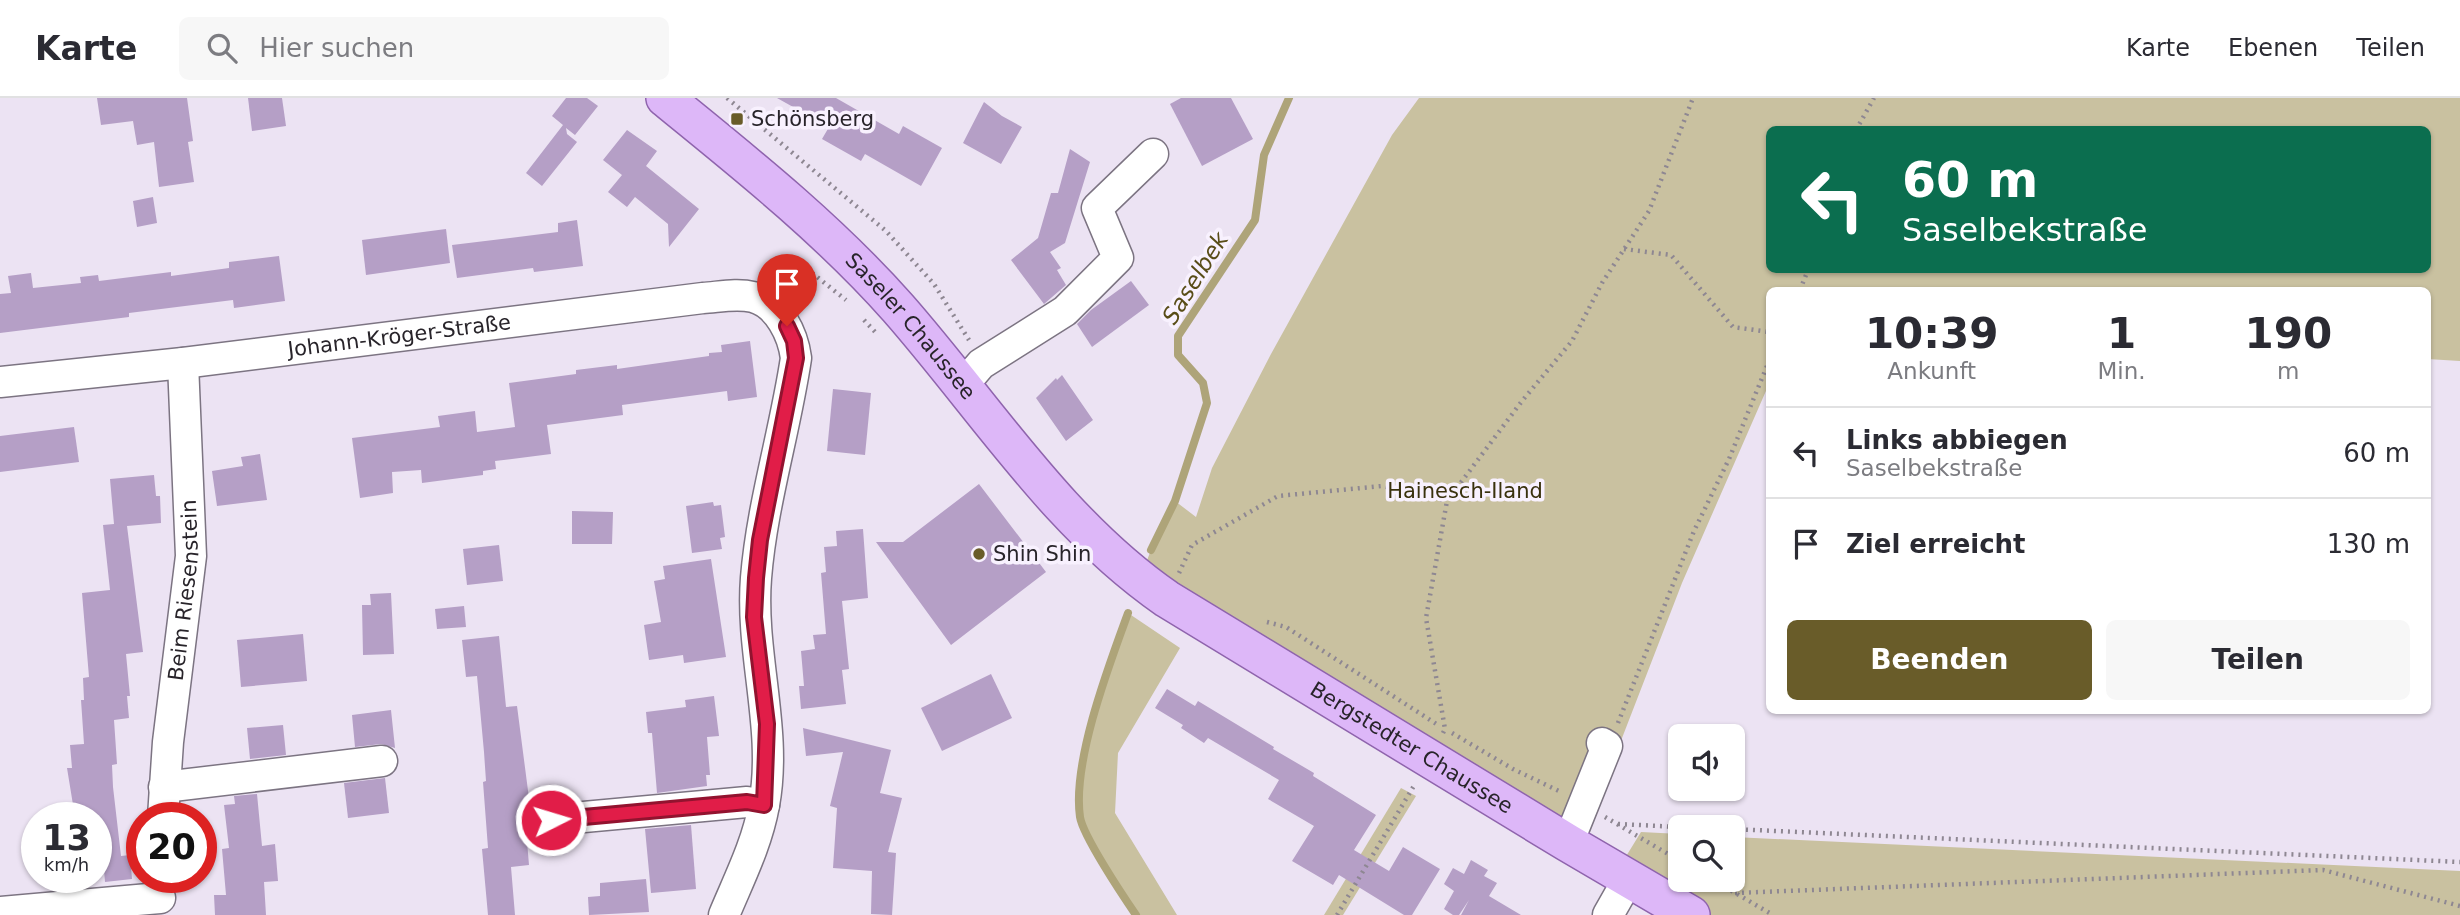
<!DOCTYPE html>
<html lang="de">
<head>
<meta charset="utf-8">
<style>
	body { margin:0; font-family:"DejaVu Sans",sans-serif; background:#f7f7f7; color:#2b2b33; height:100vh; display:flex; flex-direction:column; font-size:26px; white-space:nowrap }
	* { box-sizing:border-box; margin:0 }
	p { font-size:23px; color:#7c7c81 }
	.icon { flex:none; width:38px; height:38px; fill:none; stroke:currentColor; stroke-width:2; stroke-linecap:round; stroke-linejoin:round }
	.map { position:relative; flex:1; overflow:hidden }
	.details { position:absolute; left:1766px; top:189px; width:665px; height:427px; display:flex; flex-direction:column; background:#fff; border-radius:10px; box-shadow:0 2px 5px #0004 }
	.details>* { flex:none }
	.hud { position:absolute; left:1766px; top:28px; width:665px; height:147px; border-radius:10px; box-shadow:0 2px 5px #0004; background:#0b6e4f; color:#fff; overflow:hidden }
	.fabs { position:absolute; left:1668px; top:626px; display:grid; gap:14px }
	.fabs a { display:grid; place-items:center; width:77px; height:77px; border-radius:10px; background:#fff; box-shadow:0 2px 5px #0004; font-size:35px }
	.speed { position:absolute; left:21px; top:704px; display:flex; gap:14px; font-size:35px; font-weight:700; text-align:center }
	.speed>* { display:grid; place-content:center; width:91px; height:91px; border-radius:50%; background:#fff; box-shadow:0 2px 5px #0004; line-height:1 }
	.speed small { font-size:18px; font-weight:400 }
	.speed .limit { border:10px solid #d22; background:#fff; color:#111 }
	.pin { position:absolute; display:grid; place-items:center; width:60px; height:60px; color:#fff; margin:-72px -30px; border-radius:50% 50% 50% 0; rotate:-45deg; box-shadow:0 0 7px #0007 }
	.pin .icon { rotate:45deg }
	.me { position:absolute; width:77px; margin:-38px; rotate:85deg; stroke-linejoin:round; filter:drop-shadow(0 0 5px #0008) }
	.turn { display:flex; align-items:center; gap:24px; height:147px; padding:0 21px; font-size:32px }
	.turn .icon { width:91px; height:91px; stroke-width:2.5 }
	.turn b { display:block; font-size:49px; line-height:60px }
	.eta { display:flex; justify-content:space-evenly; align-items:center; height:119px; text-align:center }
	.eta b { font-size:42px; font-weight:700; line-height:49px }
	.action { display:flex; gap:14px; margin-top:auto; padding:14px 21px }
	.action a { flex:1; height:80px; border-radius:10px; background:#695c29; color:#fff; font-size:28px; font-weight:700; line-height:80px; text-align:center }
	.action a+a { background:#f7f7f7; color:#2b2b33 }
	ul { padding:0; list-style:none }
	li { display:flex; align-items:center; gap:21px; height:91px; padding:0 21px; border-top:2px solid #e1e1e2 }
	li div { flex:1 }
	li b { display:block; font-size:26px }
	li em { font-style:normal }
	header { display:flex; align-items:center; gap:42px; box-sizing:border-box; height:98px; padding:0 35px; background:#fff; border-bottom:2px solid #e1e1e2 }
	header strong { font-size:33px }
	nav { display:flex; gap:38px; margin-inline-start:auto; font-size:24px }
	.search { width:490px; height:63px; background:#f7f7f7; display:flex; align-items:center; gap:18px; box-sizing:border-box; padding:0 24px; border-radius:10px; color:#7c7c81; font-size:26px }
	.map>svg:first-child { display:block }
	.green { fill:#c9c1a0; fill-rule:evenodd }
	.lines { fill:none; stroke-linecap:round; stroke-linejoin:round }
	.stream { stroke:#aea479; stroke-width:8 }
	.building { fill:#b59fc6 }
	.minor-casing { stroke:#7c7482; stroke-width:33 }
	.major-casing { stroke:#8f64ad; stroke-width:40 }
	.path { stroke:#8e8792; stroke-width:4.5; stroke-dasharray:2 5; stroke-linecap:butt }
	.minor { stroke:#fff; stroke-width:30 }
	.major { stroke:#ddb7f8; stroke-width:37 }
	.route-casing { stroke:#92132f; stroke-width:18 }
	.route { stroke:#e11d48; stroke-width:12 }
	.poi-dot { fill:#695c29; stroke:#f8f1fe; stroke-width:2.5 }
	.labels { text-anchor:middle; stroke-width:7; stroke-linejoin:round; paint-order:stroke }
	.poi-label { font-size:21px; fill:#28242a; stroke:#f8f1fe; text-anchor:start }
	.street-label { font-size:21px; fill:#28242a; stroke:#f8f1fe }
	.park-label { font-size:21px; fill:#39310d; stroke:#f8f1fe }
	.water-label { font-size:23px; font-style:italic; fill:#594d18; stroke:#f8f1fe }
</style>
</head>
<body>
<header>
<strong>Karte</strong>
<div class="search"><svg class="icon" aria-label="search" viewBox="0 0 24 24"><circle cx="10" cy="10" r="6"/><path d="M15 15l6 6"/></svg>Hier suchen</div>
<nav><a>Karte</a><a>Ebenen</a><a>Teilen</a></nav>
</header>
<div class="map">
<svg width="2460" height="817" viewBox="0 0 2460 817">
	<rect width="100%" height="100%" fill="#ece3f3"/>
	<g class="green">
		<path d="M 1419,0 L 2460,0 L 2460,263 L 2427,261 L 2427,192 L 1769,192 L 1769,286 L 1682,485 L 1617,653 L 1577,750 L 1145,468 L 1156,438 L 1175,403 L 1196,419 L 1212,370 L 1271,256 L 1392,37 ZM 1769,32 L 2427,32 L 2427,172 L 1769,172 Z"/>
		<path d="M 1128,515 L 1180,550 L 1118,655 L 1115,715 L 1177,817 L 1136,817 C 1123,798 1083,738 1080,719 C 1072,664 1109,567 1128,515 Z"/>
		<path d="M 1401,690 L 1416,698 L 1343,817 L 1324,817 Z"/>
		<path d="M 1641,734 L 1680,736 L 1680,782 L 1732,782 L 1733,739 L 2460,773 L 2460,817 L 1691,817 L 1617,773 Z"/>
	</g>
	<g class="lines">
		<g class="stream">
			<path d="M 1151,452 L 1175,403 L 1207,305 L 1203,285 L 1178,257 L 1178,238 L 1255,122 L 1264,57 L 1289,0"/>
			<path d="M 1128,515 C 1109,567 1072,664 1080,719 C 1083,738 1123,798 1136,817"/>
		</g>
	</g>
	<g class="building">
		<path d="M 97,0 L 187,0 L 193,43 L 188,44 L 194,84 L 159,89 L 154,44 L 137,47 L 133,23 L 101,27 Z"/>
		<path d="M 248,0 L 282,0 L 286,28 L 252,33 Z"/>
		<path d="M 566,0 L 587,0 L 598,8 L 575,37 L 566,30 L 567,36 L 577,44 L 542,88 L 526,75 L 563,27 L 552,18 Z"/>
		<path d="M 777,0 L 836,0 L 899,36 L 903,28 L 942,50 L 921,88 L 865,56 L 861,63 L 822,41 L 829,29 Z"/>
		<path d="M 1181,0 L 1231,0 L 1253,41 L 1202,68 L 1170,6 Z"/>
		<path d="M 984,4 L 1002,18 L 1022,29 L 1001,66 L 963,45 Z"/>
		<path d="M 627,32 L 657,53 L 646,68 L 699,111 L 669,149 L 668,126 L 635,99 L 627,109 L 608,94 L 622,77 L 603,62 Z"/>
		<path d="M 1070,51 L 1090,64 L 1065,145 L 1050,154 L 1061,170 L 1057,172 L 1066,187 L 1044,206 L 1011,162 L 1038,140 L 1051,95 L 1058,95 Z"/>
		<path d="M 153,99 L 157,125 L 137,129 L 133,103 Z"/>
		<path d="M 577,122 L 583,168 L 534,174 L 533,170 L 457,180 L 452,147 L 558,134 L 558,125 Z"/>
		<path d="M 446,131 L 450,165 L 366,177 L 362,142 Z"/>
		<path d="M 279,158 L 285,203 L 234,210 L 233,202 L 129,215 L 129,219 L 0,235 L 0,196 L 11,195 L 8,178 L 31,175 L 33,190 L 81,185 L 80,179 L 98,177 L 99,183 L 171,174 L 171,178 L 229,170 L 229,164 Z"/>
		<path d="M 1131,183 L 1149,207 L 1092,249 L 1077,226 L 1091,212 Z"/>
		<path d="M 750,243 L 757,299 L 728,303 L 727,293 L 622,307 L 623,317 L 547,327 L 551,356 L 495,363 L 496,371 L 483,373 L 483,377 L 422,385 L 421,372 L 392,374 L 393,395 L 360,400 L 352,340 L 440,329 L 438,318 L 475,313 L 477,334 L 515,329 L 509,285 L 576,276 L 576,272 L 617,267 L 617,271 L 709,258 L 709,255 L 722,254 L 721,247 Z"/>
		<path d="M 1062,277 L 1093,322 L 1066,343 L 1036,300 L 1056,280 L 1057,282 Z"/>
		<path d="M 833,291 L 871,295 L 865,357 L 827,353 Z"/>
		<path d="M 74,329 L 79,364 L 0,374 L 0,338 Z"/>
		<path d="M 260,356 L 267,402 L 217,408 L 212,373 L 243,368 L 241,359 Z"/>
		<path d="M 154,377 L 156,398 L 160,398 L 161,425 L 127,428 L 143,554 L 126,556 L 130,598 L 127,598 L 129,620 L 114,622 L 117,666 L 112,667 L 113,689 L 121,758 L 130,757 L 132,781 L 105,784 L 103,760 L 96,760 L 96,719 L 75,719 L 67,670 L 72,670 L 70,647 L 84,646 L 81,602 L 84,602 L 83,580 L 89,579 L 82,495 L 110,492 L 103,427 L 114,426 L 110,381 Z"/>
		<path d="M 979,386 L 1046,474 L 951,547 L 876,444 L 903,444 Z"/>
		<path d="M 713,404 L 714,408 L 721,407 L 725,439 L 720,440 L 722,451 L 692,455 L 686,408 Z"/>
		<path d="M 572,413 L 613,414 L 612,446 L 572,446 Z"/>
		<path d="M 863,431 L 868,500 L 842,503 L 849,571 L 842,572 L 846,606 L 801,611 L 799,588 L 804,588 L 801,553 L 815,551 L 813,537 L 826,536 L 821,475 L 826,474 L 824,449 L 837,448 L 836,433 Z"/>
		<path d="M 499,447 L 503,483 L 467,487 L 463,451 Z"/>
		<path d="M 711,461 L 726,559 L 684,565 L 683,557 L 649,562 L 644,527 L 661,524 L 654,483 L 665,481 L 663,468 Z"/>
		<path d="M 391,495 L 394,556 L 363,557 L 362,507 L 371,507 L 370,496 Z"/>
		<path d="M 464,508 L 466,529 L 437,531 L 435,511 Z"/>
		<path d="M 303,536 L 307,583 L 241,589 L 237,542 Z"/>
		<path d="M 499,538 L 506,609 L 517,608 L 530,708 L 524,708 L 529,767 L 511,769 L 515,817 L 488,817 L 482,751 L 488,750 L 483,684 L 486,683 L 484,654 L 477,578 L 466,579 L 462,542 Z"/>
		<path d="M 991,576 L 1012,620 L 942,653 L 921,610 Z"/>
		<path d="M 1167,591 L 1195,608 L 1198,603 L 1274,649 L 1273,651 L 1314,675 L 1313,678 L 1376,717 L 1354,752 L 1389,773 L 1403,749 L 1440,771 L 1412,817 L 1404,817 L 1339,777 L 1333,787 L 1292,763 L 1314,728 L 1268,701 L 1279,682 L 1208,640 L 1204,645 L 1181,630 L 1183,627 L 1155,610 Z"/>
		<path d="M 714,598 L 719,638 L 707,639 L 710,677 L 706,677 L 707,688 L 657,695 L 652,635 L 648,635 L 646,614 L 686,609 L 685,602 Z"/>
		<path d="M 391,612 L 395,650 L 381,646 L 355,649 L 352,617 Z"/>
		<path d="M 283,627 L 286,657 L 250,661 L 247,630 Z"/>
		<path d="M 803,630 L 891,652 L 880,695 L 902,700 L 888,754 L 896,755 L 892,817 L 871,816 L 872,773 L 833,770 L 837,710 L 830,708 L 843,654 L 806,658 Z"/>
		<path d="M 385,680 L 389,715 L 348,720 L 344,685 Z"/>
		<path d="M 257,696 L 262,748 L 275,746 L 278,783 L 264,784 L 266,817 L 215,817 L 214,797 L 226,797 L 222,751 L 229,750 L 224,707 L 235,706 L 234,698 Z"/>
		<path d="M 691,727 L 696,791 L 651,795 L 645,731 Z"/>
		<path d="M 1471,762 L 1488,772 L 1484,778 L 1497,785 L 1489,798 L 1521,817 L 1461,817 L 1469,802 L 1459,817 L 1453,817 L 1444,811 L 1454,793 L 1444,786 L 1453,770 L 1464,776 Z"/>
		<path d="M 646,781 L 649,814 L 589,817 L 588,799 L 600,798 L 600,785 Z"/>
	</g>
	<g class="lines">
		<g class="minor-casing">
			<g id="minor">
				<path id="s1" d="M 0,284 L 183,265 L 703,200 C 719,199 737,195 753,199 C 779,206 793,237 796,260 C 785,334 762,406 756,480 C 750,556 778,632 764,707 C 757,746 739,781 724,817"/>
				<path d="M 963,287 L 981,266 L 1065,213 L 1118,160 L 1097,110 L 1153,56"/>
				<path d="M 164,689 L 382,663"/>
				<path id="s2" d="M 163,719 L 168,644 L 191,458 L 183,265"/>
				<path d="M 551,722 L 747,704 L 764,707"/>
				<path d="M 1568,745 L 1607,648 L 1602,645"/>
				<path d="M 0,814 L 160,800"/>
				<path d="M 1608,817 L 1629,780"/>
			</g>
		</g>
		<g class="major-casing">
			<g id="major">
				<path id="s3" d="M 665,0 C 745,65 829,132 898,210 C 985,309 1057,425 1167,501 L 1568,745 L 1691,817"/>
			</g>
		</g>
		<g class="path">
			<path d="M 727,0 L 886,133 L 934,186 L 969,242"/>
			<path d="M 1856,32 L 1874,0"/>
			<path d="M 1624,151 L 1671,157 L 1733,229 L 1769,234"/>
			<path d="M 777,182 L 802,167 L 846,202"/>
			<path d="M 1800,192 L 1808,172"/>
			<path d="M 864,222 L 877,236"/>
			<path d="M 1179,475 L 1192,447 L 1278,398 L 1382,388 L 1447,403"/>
			<path d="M 1267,524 L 1286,529 L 1438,627"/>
			<path d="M 1618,625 L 1694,433 L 1729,361 L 1769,263"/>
			<path d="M 1443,635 L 1445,631 L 1426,520 L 1447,403 L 1522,303 L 1572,243 L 1602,185 L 1649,113 L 1693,0"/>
			<path d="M 1452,635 L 1513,671 L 1561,694"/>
			<path d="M 1605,719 L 1680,763"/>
			<path d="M 1618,726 L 1700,730"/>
			<path d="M 1732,731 L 2460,764"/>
			<path d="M 1713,782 L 1773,817"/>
			<path d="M 1735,795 L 2323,772 L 2460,808"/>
			<path d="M 1337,817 L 1415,686"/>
		</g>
		<use href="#minor" class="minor"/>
		<use href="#major" class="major"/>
	</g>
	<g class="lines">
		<g class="route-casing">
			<path id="route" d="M 551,722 L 747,704 L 764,707 L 767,626 L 754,519 L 756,480 L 760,442 L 796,260 L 794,243 L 787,228"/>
		</g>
		<use href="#route" class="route"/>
	</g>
	<g class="poi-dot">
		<rect x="730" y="14" width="14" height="14" rx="3.5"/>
		<circle cx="979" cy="456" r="7"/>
	</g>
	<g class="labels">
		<g class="poi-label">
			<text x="751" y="28">Schönsberg</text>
			<text x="993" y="463">Shin Shin</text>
		</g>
		<g class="street-label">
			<text dy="7" stroke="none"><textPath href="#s3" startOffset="336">Saseler Chaussee</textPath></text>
			<text dy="7" stroke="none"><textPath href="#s1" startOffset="402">Johann-Kröger-Straße</textPath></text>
			<text dy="7" stroke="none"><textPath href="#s2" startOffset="228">Beim Riesenstein</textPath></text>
			<text dy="7" stroke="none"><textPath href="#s3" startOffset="998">Bergstedter Chaussee</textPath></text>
		</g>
		<g class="park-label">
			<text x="1465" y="400">Hainesch-Iland</text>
		</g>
		<g class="water-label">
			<text transform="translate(1195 180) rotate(-58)" y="8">Saselbek</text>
		</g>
	</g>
</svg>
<div class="fabs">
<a><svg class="icon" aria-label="sound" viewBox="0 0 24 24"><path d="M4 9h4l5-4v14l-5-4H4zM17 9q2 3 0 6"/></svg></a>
<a><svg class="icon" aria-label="search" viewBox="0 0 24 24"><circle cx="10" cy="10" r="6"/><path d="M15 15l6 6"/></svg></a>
</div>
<div class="speed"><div>13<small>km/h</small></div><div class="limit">20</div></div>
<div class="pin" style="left:787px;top:228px;background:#d93025"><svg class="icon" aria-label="arrive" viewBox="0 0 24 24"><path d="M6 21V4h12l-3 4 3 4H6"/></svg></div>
<svg class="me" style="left:551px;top:722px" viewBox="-20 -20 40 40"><circle r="17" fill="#e11d48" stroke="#fff" stroke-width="3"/><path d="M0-11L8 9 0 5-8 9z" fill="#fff"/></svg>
<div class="hud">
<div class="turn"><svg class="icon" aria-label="left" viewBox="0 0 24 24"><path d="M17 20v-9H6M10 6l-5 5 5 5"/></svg><div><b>60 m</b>Saselbekstraße</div></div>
</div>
<section class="details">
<div class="eta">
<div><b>10:39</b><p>Ankunft</p></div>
<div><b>1</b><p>Min.</p></div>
<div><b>190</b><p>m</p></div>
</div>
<ul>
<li><svg class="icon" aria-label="left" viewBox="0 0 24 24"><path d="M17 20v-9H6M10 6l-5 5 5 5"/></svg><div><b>Links abbiegen</b><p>Saselbekstraße</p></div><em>60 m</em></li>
<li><svg class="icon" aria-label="arrive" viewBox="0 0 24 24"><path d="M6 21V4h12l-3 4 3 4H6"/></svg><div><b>Ziel erreicht</b></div><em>130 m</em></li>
</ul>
<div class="action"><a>Beenden</a><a>Teilen</a></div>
</section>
</div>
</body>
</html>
